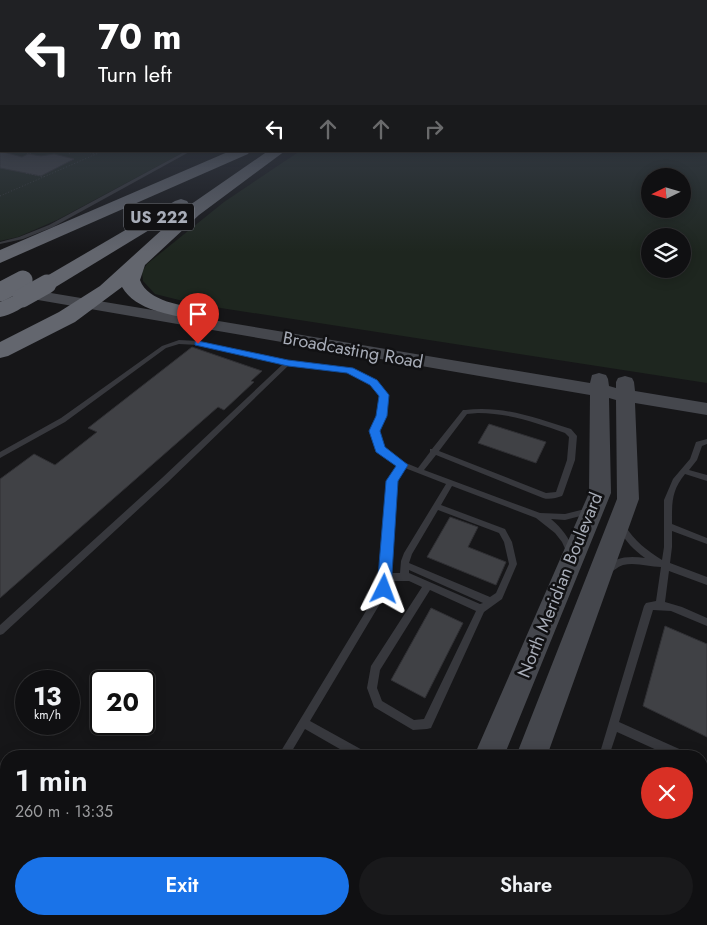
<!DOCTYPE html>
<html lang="en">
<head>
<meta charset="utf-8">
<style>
	body { margin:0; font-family:Jost,sans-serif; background:#19191b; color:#f1f3f6; height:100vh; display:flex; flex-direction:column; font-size:19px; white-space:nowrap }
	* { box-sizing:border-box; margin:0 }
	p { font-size:16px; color:#9c9d9f }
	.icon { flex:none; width:28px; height:28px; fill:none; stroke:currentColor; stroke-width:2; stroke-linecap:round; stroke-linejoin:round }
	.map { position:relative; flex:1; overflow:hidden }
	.side { position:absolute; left:0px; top:750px; width:708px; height:175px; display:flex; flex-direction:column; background:#101012; border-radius:20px 20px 0 0; box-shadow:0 2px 12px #0003,0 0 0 1px #303032 }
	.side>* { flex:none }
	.banner { position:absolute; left:0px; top:0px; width:708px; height:152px; box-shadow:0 2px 12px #0003,0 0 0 1px #303032; background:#202124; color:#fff; overflow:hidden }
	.needle { width:32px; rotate:265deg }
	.controls { position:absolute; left:641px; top:168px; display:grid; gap:10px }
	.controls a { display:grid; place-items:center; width:50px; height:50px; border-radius:50%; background:#101012; box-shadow:0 2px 12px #0003,0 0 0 1px #303032; font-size:25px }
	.speed { position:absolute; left:15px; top:670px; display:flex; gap:10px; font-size:25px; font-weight:700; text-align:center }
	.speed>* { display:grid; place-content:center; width:65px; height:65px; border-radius:50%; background:#101012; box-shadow:0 2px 12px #0003,0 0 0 1px #303032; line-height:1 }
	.speed small { font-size:12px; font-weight:400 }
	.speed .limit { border:2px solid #111; border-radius:8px; background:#fff; color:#111 }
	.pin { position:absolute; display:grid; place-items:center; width:42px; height:42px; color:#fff; margin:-51px -21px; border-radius:50% 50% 50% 0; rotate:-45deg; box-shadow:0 0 5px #0007 }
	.pin .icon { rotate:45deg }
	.me { position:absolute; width:55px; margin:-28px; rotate:3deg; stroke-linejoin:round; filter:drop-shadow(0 0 4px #0008) }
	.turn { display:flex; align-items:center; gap:18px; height:105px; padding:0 15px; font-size:22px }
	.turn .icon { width:65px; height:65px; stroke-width:2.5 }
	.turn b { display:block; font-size:35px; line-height:42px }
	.lanes { display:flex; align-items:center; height:48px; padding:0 15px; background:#0003; justify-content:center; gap:25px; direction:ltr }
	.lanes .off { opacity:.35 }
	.round { display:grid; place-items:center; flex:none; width:52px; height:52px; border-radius:26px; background:#19191b }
	.overview { display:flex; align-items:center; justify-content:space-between; height:85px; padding:0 15px }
	h1 { font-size:30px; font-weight:600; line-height:38px }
	.cta { display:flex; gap:10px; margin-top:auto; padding:10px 15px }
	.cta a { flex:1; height:58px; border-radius:30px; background:#1a73e8; color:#fff; font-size:20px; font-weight:600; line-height:58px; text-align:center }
	.cta a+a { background:#19191b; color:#f1f3f6 }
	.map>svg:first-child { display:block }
	.green { fill:#1e261f; fill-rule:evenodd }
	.building { fill:#404145; stroke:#303034 }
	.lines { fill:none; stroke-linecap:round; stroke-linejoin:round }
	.path { stroke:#3d3f44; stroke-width:1; stroke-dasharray:1 2; stroke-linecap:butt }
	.lane { fill:#37383d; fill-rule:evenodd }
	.secondary { fill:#45474d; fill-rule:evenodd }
	.highway { fill:#63666e; fill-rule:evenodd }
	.highway-bridge { stroke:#63666e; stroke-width:19 }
	.route { fill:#1a73e8; stroke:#114b97 }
	.labels { text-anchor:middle; stroke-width:5; stroke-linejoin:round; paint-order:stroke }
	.shield { fill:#111113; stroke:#7b7e86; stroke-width:1 }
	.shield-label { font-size:16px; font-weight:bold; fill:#a8adb8 }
	.street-label { font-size:18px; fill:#a8adb8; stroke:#111113 }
</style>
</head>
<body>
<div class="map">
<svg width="707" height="925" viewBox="0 0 707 925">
	<rect width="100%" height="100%" fill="#161618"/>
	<g class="green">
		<path d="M 0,122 L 1,151 L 186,151 L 57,220 L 18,237 L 0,241 Z"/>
		<path d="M 707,122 L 707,383 L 195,304 L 155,294 L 143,281 L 142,272 L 147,264 L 224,202 L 300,151 L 706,151 ZM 650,176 L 682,176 L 682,209 L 650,209 ZM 650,236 L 682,236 L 682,269 L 650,269 Z"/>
	</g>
	<g class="building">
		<path d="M 0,151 L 22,157 L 28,154 L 41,156 L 54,154 L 74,159 L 41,176 L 0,168 Z"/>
		<path d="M 192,347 L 262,371 L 251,381 L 254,382 L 224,410 L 218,407 L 0,598 L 0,479 L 34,454 L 55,465 L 97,432 L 88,428 Z"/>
		<path d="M 489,424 L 546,442 L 536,463 L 478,443 Z"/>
		<path d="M 450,517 L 478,527 L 468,547 L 506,562 L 496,585 L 427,557 Z"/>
		<path d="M 431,608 L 463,623 L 425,698 L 391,680 Z"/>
		<path d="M 665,626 L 707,644 L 707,737 L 643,706 Z"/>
	</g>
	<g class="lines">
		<g class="path">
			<path d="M 84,151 L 95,154"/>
			<path d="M 0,152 L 21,151"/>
			<path d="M 21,152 L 32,154"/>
			<path d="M 69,154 L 74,151"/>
			<path d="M 26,173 L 44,177"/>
			<path d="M 0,196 L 103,151"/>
		</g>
		<g class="lane">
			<rect x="0" y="137" width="1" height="2"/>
			<path d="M 186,151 L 191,151 L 53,227 L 23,239 L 0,244 L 0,242 L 19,237 L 49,225 Z"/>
			<path d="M 179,340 L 198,341 L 288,361 L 351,369 L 376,382 L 387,395 L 385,416 L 379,431 L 382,448 L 406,463 L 418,468 L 430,452 L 430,449 L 432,449 L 463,410 L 465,410 C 502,405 536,418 571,429 L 577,436 L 575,460 L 563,494 L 562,496 C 556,498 549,500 543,498 L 436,455 L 424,470 L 540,513 L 565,514 L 589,508 L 592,509 L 593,511 L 592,513 L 565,520 L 551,519 C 562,528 569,538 574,551 L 573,553 L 570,554 L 567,553 L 562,542 L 555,533 L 536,518 L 452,486 L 441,505 L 505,529 L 512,542 L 517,564 L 502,599 L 484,612 L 431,728 L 427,729 L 413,730 L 374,707 L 367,688 L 371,666 L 422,587 L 409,581 L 389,581 L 387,592 L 310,721 L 366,752 L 367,756 L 352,756 L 305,729 L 289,756 L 278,756 L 380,588 L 388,481 L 399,466 L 375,449 L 371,431 L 379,416 L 381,395 L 372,384 L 347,372 L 289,365 L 168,482 L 3,634 L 0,635 L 0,625 L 162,478 L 283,364 L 198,345 L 179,344 L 166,348 L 65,422 L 0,458 L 0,452 L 61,418 L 162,346 ZM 478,413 C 509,413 537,423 565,433 L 569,437 L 567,460 L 556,492 L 546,493 L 439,451 L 467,414 ZM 405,468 L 446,484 L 404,553 L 401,561 L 400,573 L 390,573 L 396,481 ZM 438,510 L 499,533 L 504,542 L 509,564 L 496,593 L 490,597 L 409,563 L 412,554 ZM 409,570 L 483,603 L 480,604 L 409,573 ZM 430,590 L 476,611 L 424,719 L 414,720 L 382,701 L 377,688 L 380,670 Z"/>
			<path d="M 707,439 L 707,444 L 702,446 L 697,460 L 689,470 L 707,475 L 707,481 L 685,474 C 671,491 672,504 672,524 L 707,538 L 707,544 L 672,531 L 672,547 L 670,563 L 707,577 L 707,585 L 669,571 L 665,602 L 682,607 L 707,618 L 707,626 L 671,611 L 653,610 L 619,722 L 686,752 L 687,756 L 670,756 L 617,732 L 609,756 L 599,756 L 644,606 L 646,603 L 656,601 L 661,567 C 649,567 636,562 623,565 C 616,567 612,574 605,573 L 604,570 C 613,556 630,556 645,558 C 634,550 625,541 618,528 L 619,526 L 625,526 C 635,541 646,550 662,560 L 664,547 L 664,500 L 673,479 L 690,459 L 696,442 Z"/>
			<path d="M 701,760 L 707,761 L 707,773 L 701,771 Z"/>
			<path d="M 701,816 L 707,819 L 707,831 L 701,828 Z"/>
			<path d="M 707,833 L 707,847 L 701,850 L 701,836 Z"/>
			<path d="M 707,890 L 707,905 L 701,908 L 701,893 Z"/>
			<path d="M 174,919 L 187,919 L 185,925 L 171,925 Z"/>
			<path d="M 218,919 L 231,919 L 229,925 L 215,925 Z"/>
			<path d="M 344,919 L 357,919 L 355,925 L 342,925 Z"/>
		</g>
		<g class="secondary">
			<path d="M 15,287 L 590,383 L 592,375 L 599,373 L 606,375 L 608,379 L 609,386 L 616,388 L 616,382 L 618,378 L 625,376 L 632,378 L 634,382 L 635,391 L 707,403 L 707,415 L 635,403 L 639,499 L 547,756 L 516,756 L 617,499 L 616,400 L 609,398 L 611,493 L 504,756 L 474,756 L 589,493 L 590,395 L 9,295 L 7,292 L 9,289 Z"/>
			<rect x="428" y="919" width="36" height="6"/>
			<rect x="479" y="919" width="36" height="6"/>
		</g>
		<g class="highway">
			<path d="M 230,151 L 250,151 L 248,154 L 0,263 L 0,250 Z"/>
			<path d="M 268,151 L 285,151 L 199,215 L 145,265 L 140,280 C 148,302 183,305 202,310 L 206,314 L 202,318 L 195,320 C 170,314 136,311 122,287 L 75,322 L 8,356 L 0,358 L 0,342 L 59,312 L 100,286 L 187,207 Z"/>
			<path d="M 181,199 L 187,201 L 189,204 L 187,207 L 54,288 L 47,290 L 40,288 L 37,284 L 40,280 L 175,201 Z"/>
			<path d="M 22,292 L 29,294 L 32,298 C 26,307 11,315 0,317 L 0,302 Z"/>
		</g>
		<g class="highway-bridge">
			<path d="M 0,292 L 23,280"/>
			<path d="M 22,298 L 47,284"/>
		</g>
	</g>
	<linearGradient id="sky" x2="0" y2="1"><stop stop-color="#0c0c0d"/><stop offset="0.48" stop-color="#363c48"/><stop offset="1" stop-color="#363c48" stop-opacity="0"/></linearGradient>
	<rect width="707" height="252" fill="url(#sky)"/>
	<path class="route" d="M 198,341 L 288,360 L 353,368 L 377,380 L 389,395 L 387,416 L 380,431 L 385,447 L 408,465 L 398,481 L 391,589 L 389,593 L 384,595 L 379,593 L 377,589 L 386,481 L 396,466 L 376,452 L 369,431 L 376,416 L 379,396 L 370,385 L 347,373 L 288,366 L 195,345 L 195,342 Z"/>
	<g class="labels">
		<rect class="shield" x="124" y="203.5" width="70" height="27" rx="4"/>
		<g class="shield-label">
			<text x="159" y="223">US 222</text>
		</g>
		<g class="street-label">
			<text transform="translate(353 350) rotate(10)" y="6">Broadcasting Road</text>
			<text transform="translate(560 585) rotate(-68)" y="6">North Meridian Boulevard</text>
		</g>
	</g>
</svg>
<div class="controls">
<a><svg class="needle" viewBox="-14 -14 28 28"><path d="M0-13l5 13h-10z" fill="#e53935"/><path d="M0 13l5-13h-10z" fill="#9c9d9f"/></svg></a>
<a><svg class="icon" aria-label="layers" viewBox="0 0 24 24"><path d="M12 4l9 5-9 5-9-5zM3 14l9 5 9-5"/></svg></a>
</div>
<div class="speed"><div>13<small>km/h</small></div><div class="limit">20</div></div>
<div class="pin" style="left:198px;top:344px;background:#d93025"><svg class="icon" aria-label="arrive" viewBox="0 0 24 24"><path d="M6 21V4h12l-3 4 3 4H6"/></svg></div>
<svg class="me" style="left:384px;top:589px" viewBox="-20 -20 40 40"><path d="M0-17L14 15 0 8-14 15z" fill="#1a73e8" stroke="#fff" stroke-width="4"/></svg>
<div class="banner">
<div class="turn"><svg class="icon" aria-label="left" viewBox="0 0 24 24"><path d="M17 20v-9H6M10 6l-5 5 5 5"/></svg><div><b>70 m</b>Turn left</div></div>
<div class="lanes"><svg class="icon" aria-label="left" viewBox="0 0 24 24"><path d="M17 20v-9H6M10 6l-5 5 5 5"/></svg><svg class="icon off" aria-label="ahead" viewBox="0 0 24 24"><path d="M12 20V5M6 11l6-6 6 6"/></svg><svg class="icon off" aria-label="ahead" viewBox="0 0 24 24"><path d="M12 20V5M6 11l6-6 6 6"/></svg><svg class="icon off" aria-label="right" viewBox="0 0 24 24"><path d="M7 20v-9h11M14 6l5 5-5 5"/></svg></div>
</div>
<section class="side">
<div class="overview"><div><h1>1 min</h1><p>260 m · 13:35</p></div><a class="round" style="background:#d93025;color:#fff"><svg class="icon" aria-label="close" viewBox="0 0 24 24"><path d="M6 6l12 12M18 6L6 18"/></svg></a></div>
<div class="cta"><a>Exit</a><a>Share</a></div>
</section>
</div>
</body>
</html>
